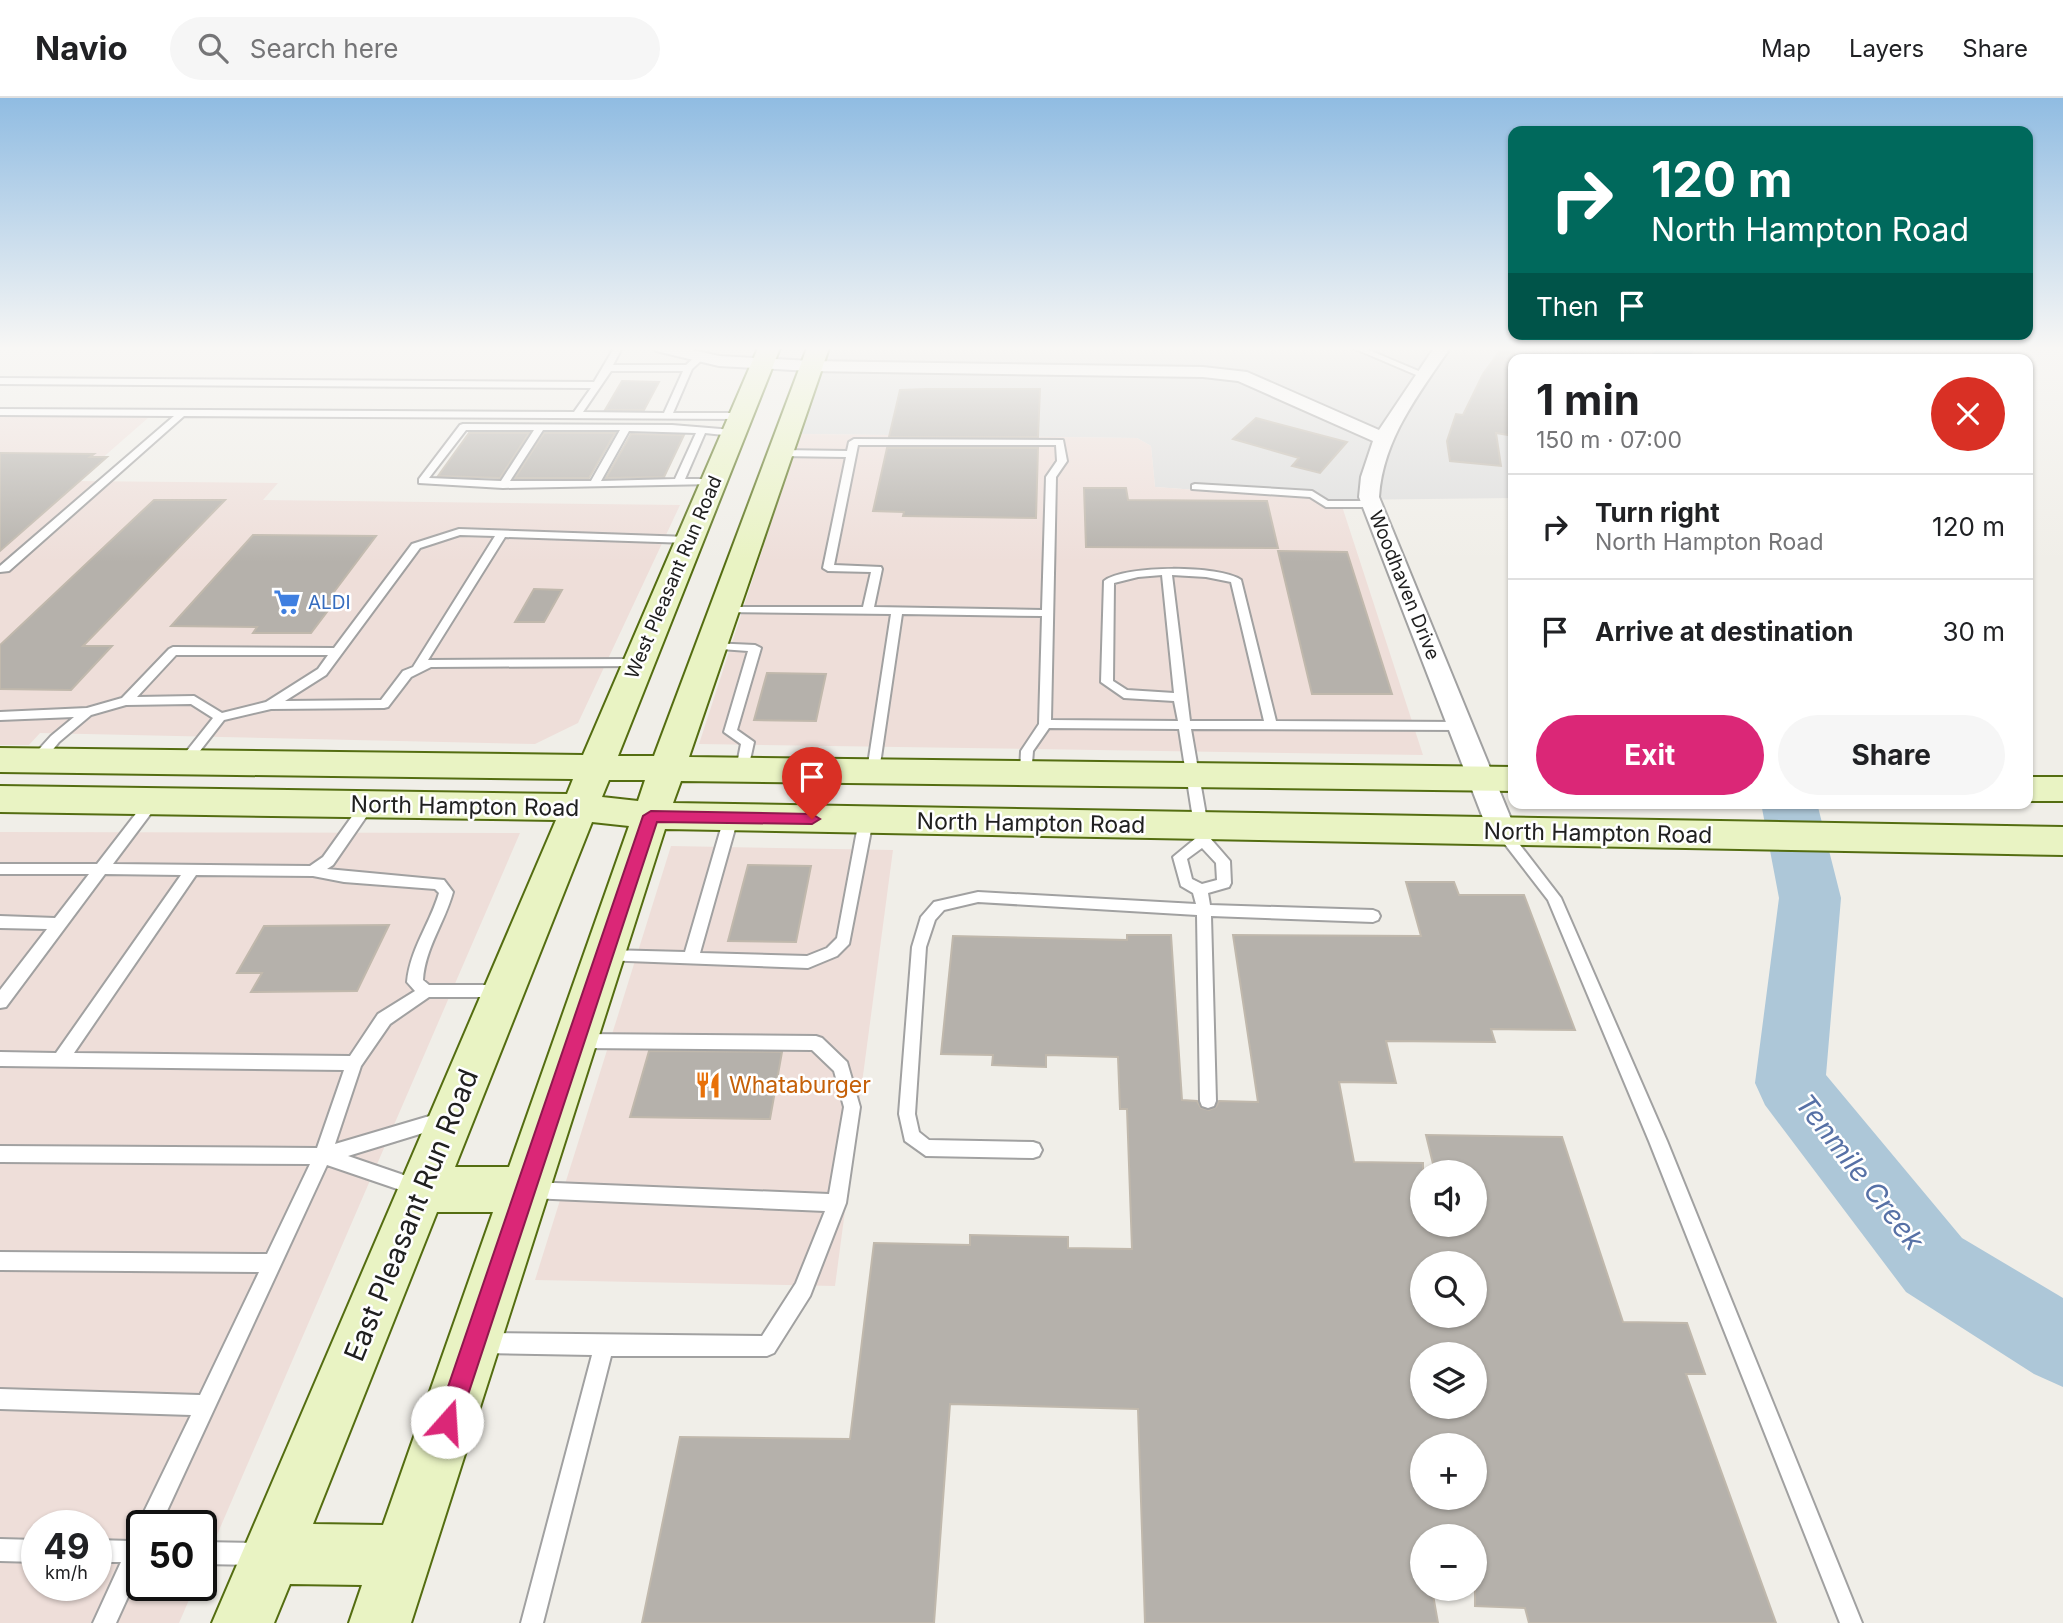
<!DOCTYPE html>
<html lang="en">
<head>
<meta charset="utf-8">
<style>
	body { margin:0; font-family:Inter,sans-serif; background:#f6f6f6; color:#202124; height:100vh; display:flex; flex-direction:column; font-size:26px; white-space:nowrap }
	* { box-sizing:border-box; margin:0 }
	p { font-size:23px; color:#757577 }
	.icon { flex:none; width:38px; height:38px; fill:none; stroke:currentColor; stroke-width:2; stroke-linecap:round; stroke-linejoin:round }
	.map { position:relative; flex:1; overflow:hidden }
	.sheet { position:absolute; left:1508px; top:256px; width:525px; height:455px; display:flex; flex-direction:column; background:#fff; border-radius:14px; box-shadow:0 2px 5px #0004 }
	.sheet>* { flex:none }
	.guide { position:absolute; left:1508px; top:28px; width:525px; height:214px; border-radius:14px; box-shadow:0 2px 5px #0004; background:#00695c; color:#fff; overflow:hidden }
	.controls { position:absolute; left:1410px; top:1062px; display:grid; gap:14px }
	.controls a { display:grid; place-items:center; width:77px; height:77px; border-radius:50%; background:#fff; box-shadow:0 2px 5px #0004; font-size:35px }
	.speed { position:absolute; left:21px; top:1412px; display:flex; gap:14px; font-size:35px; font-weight:700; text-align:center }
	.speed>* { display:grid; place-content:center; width:91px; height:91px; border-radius:50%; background:#fff; box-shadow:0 2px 5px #0004; line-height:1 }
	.speed small { font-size:18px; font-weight:400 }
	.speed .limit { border:4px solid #111; border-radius:10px; background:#fff; color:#111 }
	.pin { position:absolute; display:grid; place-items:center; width:60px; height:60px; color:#fff; margin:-72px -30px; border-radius:50% 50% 50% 0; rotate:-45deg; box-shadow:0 0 7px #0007 }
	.pin .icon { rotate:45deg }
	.me { position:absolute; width:77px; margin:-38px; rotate:19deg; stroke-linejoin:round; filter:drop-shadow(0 0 5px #0008) }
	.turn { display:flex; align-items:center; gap:24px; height:147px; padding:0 28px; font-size:32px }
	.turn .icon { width:91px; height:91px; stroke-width:2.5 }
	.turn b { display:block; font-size:49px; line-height:60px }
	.then { display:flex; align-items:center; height:66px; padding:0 28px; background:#0003; gap:14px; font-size:26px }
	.round { display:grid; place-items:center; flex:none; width:74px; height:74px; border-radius:37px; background:#f6f6f6 }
	.overview { display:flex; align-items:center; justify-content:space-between; height:119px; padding:0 28px }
	h1 { font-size:42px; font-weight:700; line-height:52px }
	.primary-button { display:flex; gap:14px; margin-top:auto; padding:14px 28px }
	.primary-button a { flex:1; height:80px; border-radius:42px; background:#db2777; color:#fff; font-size:28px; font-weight:700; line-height:80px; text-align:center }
	.primary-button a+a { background:#f6f6f6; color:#202124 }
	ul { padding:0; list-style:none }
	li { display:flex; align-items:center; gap:21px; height:105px; padding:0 28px; border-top:2px solid #e0e0e0 }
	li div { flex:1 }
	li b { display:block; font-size:26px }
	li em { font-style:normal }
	header { display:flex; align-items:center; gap:42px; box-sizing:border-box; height:98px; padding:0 35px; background:#fff; border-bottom:2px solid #e0e0e0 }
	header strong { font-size:33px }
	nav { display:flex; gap:38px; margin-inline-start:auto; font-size:24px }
	.search { width:490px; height:63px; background:#f6f6f6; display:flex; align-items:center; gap:18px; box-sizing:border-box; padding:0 24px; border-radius:38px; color:#757577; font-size:26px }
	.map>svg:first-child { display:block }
	.residential { fill:#dededd }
	.commercial { fill:#eeded9; fill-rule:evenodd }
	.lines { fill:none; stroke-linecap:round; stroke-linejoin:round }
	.river { fill:#adc7d8; fill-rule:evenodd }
	.building { fill:#b5b1ab; stroke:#c0b8ac; stroke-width:2; fill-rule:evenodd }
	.lane-casing { stroke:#a1a1a1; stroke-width:4 }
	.street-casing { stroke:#a1a1a1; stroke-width:4 }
	.secondary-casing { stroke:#546d11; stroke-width:4 }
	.lane { fill:#fff; fill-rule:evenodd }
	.street { fill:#fff; fill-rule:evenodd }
	.secondary { fill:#e9f3c3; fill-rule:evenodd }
	.route { fill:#db2777; stroke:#8e194d; stroke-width:2 }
	.labels { text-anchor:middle; stroke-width:5; stroke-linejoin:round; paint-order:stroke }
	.far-street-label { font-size:19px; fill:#202020; stroke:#fff }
	.far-shop-label { font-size:19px; fill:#366cbe; stroke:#fff; text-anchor:start }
	.street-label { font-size:23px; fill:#202020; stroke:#fff }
	.food-label { font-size:23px; fill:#c56008; stroke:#fff; text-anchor:start }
	.near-water-label { font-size:28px; font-style:italic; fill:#5771a6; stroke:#fff }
	.near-street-label { font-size:28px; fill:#202020; stroke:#fff }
</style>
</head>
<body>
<header>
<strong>Navio</strong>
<div class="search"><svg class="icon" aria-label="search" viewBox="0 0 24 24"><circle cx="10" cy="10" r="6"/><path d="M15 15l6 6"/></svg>Search here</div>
<nav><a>Map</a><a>Layers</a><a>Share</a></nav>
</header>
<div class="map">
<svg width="2063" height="1525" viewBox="0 0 2063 1525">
	<rect width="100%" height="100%" fill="#f0eee8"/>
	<path class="residential" d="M 830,250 L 1637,250 L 1631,261 L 1514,261 L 1514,400 L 1340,402 L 1155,389 L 1151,348 L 1137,340 L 800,336 Z"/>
	<g class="commercial">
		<path d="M 0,312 L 156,313 L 76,383 L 278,385 L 263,402 L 680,407 L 578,625 L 535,646 L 40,635 L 29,647 L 0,647 Z"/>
		<path d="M 800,336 L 1137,340 L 1151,348 L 1155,389 L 1340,402 L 1423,657 L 699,646 Z"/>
		<path d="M 0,734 L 520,735 L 201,1474 L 201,1428 L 142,1428 L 142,1488 L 195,1488 L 179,1525 L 0,1525 ZM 37,1428 L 96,1428 L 96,1488 L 37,1488 Z"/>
		<path d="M 671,748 L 893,752 L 835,1188 L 535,1182 Z"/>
	</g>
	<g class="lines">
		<g class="river">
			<path d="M 1657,250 L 1696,250 L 1687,261 L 1648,261 Z"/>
			<path d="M 1761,705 L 1817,705 L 1841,800 L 1826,977 L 1962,1140 L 2063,1200 L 2063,1289 L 2034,1276 L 1906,1194 L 1765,1007 L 1755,985 L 1779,800 Z"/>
		</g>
	</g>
	<g class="building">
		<path d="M 1502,250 L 1514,250 L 1514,338 L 1496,335 L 1501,368 L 1450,363 L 1447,343 L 1456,316 L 1463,317 L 1483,276 Z"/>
		<path d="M 622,283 L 659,284 L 644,312 L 605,312 Z"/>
		<path d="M 927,291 L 1040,291 L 1038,339 L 889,339 L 900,292 Z"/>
		<path d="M 1256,320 L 1347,344 L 1320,375 L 1292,368 L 1299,360 L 1233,341 Z"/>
		<path d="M 469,335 L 529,335 L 500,380 L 438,378 Z"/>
		<path d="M 544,335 L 615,335 L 589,380 L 515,380 Z"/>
		<path d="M 631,336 L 684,337 L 664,379 L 606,380 Z"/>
		<path d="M 887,350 L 1038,350 L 1036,420 L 903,418 L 904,414 L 873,413 Z"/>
		<path d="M 0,355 L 94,356 L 90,359 L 107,359 L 0,453 Z"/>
		<path d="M 1084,390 L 1126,390 L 1128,402 L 1267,403 L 1278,450 L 1086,449 Z"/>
		<path d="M 154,402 L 225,402 L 83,548 L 112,548 L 71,592 L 0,591 L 0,547 Z"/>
		<path d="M 253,437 L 376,438 L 328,502 L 336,502 L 311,535 L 253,535 L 257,529 L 171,528 Z"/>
		<path d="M 1278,453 L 1347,454 L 1392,596 L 1312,596 Z"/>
		<path d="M 534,491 L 562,492 L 544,524 L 515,524 Z"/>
		<path d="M 767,575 L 826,576 L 816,623 L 754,622 Z"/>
		<path d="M 748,767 L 811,768 L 796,844 L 728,843 Z"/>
		<path d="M 1406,784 L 1454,784 L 1459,797 L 1524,797 L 1575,932 L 1491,931 L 1495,944 L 1386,943 L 1396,985 L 1339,984 L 1354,1064 L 1423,1065 L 1423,1127 L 1475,1127 L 1475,1074 L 1435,1074 L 1426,1037 L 1562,1039 L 1623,1224 L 1687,1225 L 1705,1276 L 1686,1276 L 1776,1525 L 1529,1525 L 1525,1510 L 1475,1508 L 1475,1438 L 1423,1438 L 1423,1491 L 1432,1491 L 1438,1525 L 1145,1525 L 1138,1311 L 950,1306 L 934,1525 L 642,1525 L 680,1339 L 850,1341 L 874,1145 L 970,1147 L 970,1137 L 1068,1139 L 1068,1150 L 1132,1151 L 1127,1011 L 1120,1011 L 1118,959 L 1046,957 L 1046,969 L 992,967 L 993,957 L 941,956 L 953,838 L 1127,842 L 1127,837 L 1171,837 L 1182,1002 L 1197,1003 L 1201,1010 L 1209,1012 L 1216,1009 L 1219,1003 L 1258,1004 L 1233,837 L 1421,838 ZM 1423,1166 L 1475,1166 L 1475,1218 L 1423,1218 ZM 1423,1256 L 1475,1256 L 1475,1309 L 1423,1309 ZM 1423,1348 L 1475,1348 L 1475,1400 L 1423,1400 Z"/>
		<path d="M 389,827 L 357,893 L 251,894 L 262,875 L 237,875 L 264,828 Z"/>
		<path d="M 649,953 L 782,954 L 770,1021 L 630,1019 Z"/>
	</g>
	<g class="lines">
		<g class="lane-casing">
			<g id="lane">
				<path d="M 614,250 L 622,250 L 613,267 L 686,267 L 697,257 L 703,257 L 703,261 L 692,271 L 673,315 L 741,315 L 745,318 L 741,321 L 184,318 L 9,473 L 0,474 L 0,468 L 174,318 L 0,317 L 0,311 L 574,314 L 591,290 L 0,286 L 0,280 L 594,284 ZM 611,273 L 683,273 L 664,315 L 583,314 Z"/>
				<path d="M 1353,250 L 1364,250 L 1428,277 L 1421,279 Z"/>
				<path d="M 463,326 L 672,327 L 733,332 L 738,335 L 733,338 L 705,335 L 685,381 L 717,381 L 719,383 L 714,386 L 503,390 L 419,385 L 419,381 L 460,327 ZM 466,332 L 534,332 L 501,383 L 429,380 ZM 543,332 L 620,332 L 591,383 L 510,383 ZM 629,333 L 696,335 L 675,381 L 601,383 Z"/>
				<path d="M 854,341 L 1063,342 L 1067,363 L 1056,379 L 1051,622 L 1178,623 L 1174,603 L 1124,600 L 1101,584 L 1104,483 C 1125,467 1219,467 1241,482 L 1276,623 L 1462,624 L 1468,628 L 1462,632 L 1191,631 L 1210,740 L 1230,763 L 1231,785 L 1229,789 L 1208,795 L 1210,807 L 1373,812 L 1378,814 L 1380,818 L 1378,822 L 1373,824 L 1211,818 L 1216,1003 L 1214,1008 L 1208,1010 L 1202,1008 L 1200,1003 L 1197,817 L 978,804 L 944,812 L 935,822 L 926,849 L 915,1016 L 919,1034 L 929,1042 L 1033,1044 L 1039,1046 L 1042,1052 L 1039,1058 L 1033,1060 L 926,1058 L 905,1043 L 899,1016 L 912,849 L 921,819 L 934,804 L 978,794 L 1196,806 L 1193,795 L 1181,788 L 1173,759 L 1196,740 L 1179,631 L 1049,630 L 1033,653 L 1031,678 L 1021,678 L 1020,675 L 1021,653 L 1039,626 L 1042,518 L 902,516 L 879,673 L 873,677 L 867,673 L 891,516 L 720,514 L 720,510 L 724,509 L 863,509 L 871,474 L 828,473 L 823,470 L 846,359 L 780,358 L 775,355 L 780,352 L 847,353 L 849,344 ZM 858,347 L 1056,347 L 1057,363 L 1046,379 L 1042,512 L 874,509 L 882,471 L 881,469 L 834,467 ZM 1162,477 L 1174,595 L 1127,592 L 1113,583 L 1114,485 L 1138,479 ZM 1172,477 L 1206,479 L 1231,484 L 1264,623 L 1190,623 ZM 1202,750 L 1216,765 L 1217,782 L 1202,786 L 1192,781 L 1187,761 Z"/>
				<path d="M 1195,386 L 1312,393 L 1328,403 L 1372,403 L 1377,406 L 1372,409 L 1326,409 L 1310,399 L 1192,391 L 1192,387 Z"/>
				<path d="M 459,431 L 689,439 L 694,442 L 689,445 L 505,439 L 428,562 L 637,561 L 643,565 L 641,568 L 431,569 L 411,579 L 388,609 L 384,610 L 271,611 L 224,622 L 189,667 L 184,668 L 178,664 L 213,620 L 191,606 L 126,607 L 91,617 L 59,644 L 42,665 L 32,665 L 31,662 L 32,659 L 51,638 L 74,619 L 0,622 L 0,614 L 87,610 L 122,600 L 169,551 L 173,549 L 334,550 L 412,446 ZM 460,437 L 495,438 L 413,569 L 403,573 L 381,602 L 285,603 L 326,577 L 420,450 ZM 176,557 L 328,557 L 318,571 L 266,604 L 222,615 L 194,598 L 137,599 Z"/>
				<path d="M 711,545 L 755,547 L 761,550 L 737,632 L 754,644 L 748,671 L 742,675 L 736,671 L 741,646 L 724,634 L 748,553 L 707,550 L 707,546 Z"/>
				<path d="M 153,698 L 158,700 L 160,703 L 158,706 L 113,766 L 310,768 L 323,759 L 363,703 L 373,703 L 375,706 L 373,709 L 333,767 L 327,771 L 444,782 L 453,794 C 445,824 425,850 423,882 L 429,887 L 502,887 L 507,889 L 510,893 L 507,897 L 502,899 L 429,899 L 390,926 L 361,968 L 335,1046 L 443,1014 L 449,1017 L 451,1022 L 449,1027 L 348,1058 L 424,1084 L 427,1090 L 424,1096 L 418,1098 L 327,1067 L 160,1428 L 142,1428 L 142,1468 L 116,1525 L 93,1525 L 121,1464 L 96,1464 L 96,1442 L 131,1443 L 134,1435 L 140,1433 L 138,1428 L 141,1420 L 191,1317 L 0,1311 L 0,1291 L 200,1297 L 259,1174 L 0,1172 L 0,1154 L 267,1156 L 310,1066 L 0,1064 L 0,1048 L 317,1050 L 344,972 L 0,968 L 0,954 L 56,955 L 181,777 L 105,776 L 6,909 L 0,910 L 0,892 L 47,831 L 0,830 L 0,818 L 55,820 L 89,776 L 0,776 L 0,766 L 97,766 L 148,700 ZM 196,777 L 313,778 L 344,784 L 435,791 L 439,795 C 430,826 410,851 407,884 L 415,893 L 378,916 L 350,958 L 74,955 Z"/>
				<path d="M 731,715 L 738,720 L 700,855 L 807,858 L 827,850 L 837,840 L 859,722 L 866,717 L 873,722 L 849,846 L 837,858 L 808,870 L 602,862 L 599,858 L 602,854 L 607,852 L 685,854 L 724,720 Z"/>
				<path d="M 1502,728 L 1507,730 L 1561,800 L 1667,1043 L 1862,1525 L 1840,1525 L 1649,1043 L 1548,802 L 1497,736 L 1495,733 Z"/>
				<path d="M 581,936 L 816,938 L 822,940 L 847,964 L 860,1009 L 846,1105 L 810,1198 L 774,1255 L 767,1258 L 611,1258 L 543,1525 L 521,1525 L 592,1257 L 483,1255 L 476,1252 L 473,1245 L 476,1238 L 483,1235 L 762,1238 L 796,1185 L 825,1113 L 530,1100 L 524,1098 L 521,1092 L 524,1086 L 530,1084 L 829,1096 L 844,1009 L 834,973 L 812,952 L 581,950 L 575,948 L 573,943 L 575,938 Z"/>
				<path d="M 0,1441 L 37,1442 L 37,1464 L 0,1463 Z"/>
				<path d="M 201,1444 L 259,1445 L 267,1448 L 270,1456 L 267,1464 L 259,1467 L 201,1466 Z"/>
			</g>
		</g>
		<g class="street-casing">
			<path id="street" d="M 654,250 L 684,250 L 719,258 L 811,263 L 1203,269 L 1247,274 L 1379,332 L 1434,250 L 1450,250 C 1418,297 1383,341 1379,399 L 1516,733 L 1512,740 L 1502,743 L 1492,740 L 1488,733 L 1359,399 L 1361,379 L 1373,343 L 1238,283 L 1203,279 L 811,273 L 719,268 L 656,253 Z"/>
		</g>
		<g class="secondary-casing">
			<g id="secondary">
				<path d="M 758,250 L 780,250 L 618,658 L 654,658 L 807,250 L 829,250 L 689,659 L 1514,669 L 1514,693 L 681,683 L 673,705 L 2063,729 L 2063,757 L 665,731 L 411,1525 L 349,1525 L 362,1487 L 290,1486 L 274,1525 L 212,1525 L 556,722 L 0,714 L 0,688 L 567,696 L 573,681 L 0,674 L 0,650 L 583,657 ZM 609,682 L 645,682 L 638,703 L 602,699 ZM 592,724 L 629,728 L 509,1069 L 455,1069 ZM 437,1114 L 493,1114 L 383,1427 L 313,1426 Z"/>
				<rect x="2028" y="679" width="35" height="24"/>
			</g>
		</g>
		<use href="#lane" class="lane"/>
		<use href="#street" class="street"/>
		<use href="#secondary" class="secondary"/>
	</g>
	<linearGradient id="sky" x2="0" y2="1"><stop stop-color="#90bce2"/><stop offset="0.54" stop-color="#f8f7f5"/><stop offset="1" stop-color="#f8f7f5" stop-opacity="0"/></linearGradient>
	<rect width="2063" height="464" fill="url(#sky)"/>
	<path class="route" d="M 651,713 L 812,716 L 820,721 L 812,726 L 657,724 L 459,1324 L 455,1332 L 447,1336 L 439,1332 L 436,1324 L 643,718 Z"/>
	<defs>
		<g id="supermarket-bare" transform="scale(2.1)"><path d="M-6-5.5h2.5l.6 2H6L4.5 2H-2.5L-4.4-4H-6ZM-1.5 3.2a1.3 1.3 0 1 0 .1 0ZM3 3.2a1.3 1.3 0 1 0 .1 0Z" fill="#3f7fe0" stroke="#fff" stroke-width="2.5" paint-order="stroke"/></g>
		<g id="restaurant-bare" transform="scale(2.1)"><path d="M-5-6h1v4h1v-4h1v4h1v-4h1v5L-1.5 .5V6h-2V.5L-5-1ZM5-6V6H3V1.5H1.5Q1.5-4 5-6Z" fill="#e8710a" stroke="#fff" stroke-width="2.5" paint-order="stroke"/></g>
	</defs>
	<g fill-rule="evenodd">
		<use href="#supermarket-bare" x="287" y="504"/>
		<use href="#restaurant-bare" x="708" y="987"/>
	</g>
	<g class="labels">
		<g class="far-street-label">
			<text transform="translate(673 479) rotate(-67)" y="7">West Pleasant Run Road</text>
			<text transform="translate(1405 487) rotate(68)" y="7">Woodhaven Drive</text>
		</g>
		<g class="far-shop-label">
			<text x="308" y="511">ALDI</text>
		</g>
		<g class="street-label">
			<text transform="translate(465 708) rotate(1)" y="8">North Hampton Road</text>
			<text transform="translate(1031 725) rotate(1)" y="8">North Hampton Road</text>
			<text transform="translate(1598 735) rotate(1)" y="8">North Hampton Road</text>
		</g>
		<g class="food-label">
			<text x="729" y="995">Whataburger</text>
		</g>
		<g class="near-water-label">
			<text transform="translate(1860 1074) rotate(52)" y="10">Tenmile Creek</text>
		</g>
		<g class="near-street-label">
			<text transform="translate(411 1117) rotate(-68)" y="10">East Pleasant Run Road</text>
		</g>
	</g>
</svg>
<div class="controls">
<a><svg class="icon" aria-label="sound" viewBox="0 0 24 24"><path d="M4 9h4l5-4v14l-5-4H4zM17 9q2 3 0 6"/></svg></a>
<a><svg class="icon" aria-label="search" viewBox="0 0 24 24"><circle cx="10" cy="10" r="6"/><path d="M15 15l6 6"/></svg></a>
<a><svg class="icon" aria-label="layers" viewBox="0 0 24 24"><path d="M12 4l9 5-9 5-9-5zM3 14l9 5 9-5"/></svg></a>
<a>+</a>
<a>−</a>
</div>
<div class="speed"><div>49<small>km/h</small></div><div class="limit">50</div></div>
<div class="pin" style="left:812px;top:721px;background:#d93025"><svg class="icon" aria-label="arrive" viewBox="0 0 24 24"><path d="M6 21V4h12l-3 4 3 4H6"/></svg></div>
<svg class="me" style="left:447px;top:1324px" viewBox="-20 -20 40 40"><circle r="19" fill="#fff"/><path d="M0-13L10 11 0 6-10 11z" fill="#db2777"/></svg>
<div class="guide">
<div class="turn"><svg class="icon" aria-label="right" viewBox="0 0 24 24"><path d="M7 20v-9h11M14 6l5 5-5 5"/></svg><div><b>120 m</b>North Hampton Road</div></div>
<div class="then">Then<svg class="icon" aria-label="arrive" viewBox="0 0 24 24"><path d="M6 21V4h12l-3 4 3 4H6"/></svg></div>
</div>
<section class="sheet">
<div class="overview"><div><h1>1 min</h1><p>150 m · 07:00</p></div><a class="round" style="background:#d93025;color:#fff"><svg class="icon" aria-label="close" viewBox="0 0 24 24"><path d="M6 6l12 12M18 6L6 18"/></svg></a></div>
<ul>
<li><svg class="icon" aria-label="right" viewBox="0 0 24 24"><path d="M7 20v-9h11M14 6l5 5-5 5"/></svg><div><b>Turn right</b><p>North Hampton Road</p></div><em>120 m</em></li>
<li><svg class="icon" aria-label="arrive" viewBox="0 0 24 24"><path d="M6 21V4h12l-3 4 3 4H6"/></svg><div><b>Arrive at destination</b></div><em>30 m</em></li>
</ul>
<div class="primary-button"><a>Exit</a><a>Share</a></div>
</section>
</div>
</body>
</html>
